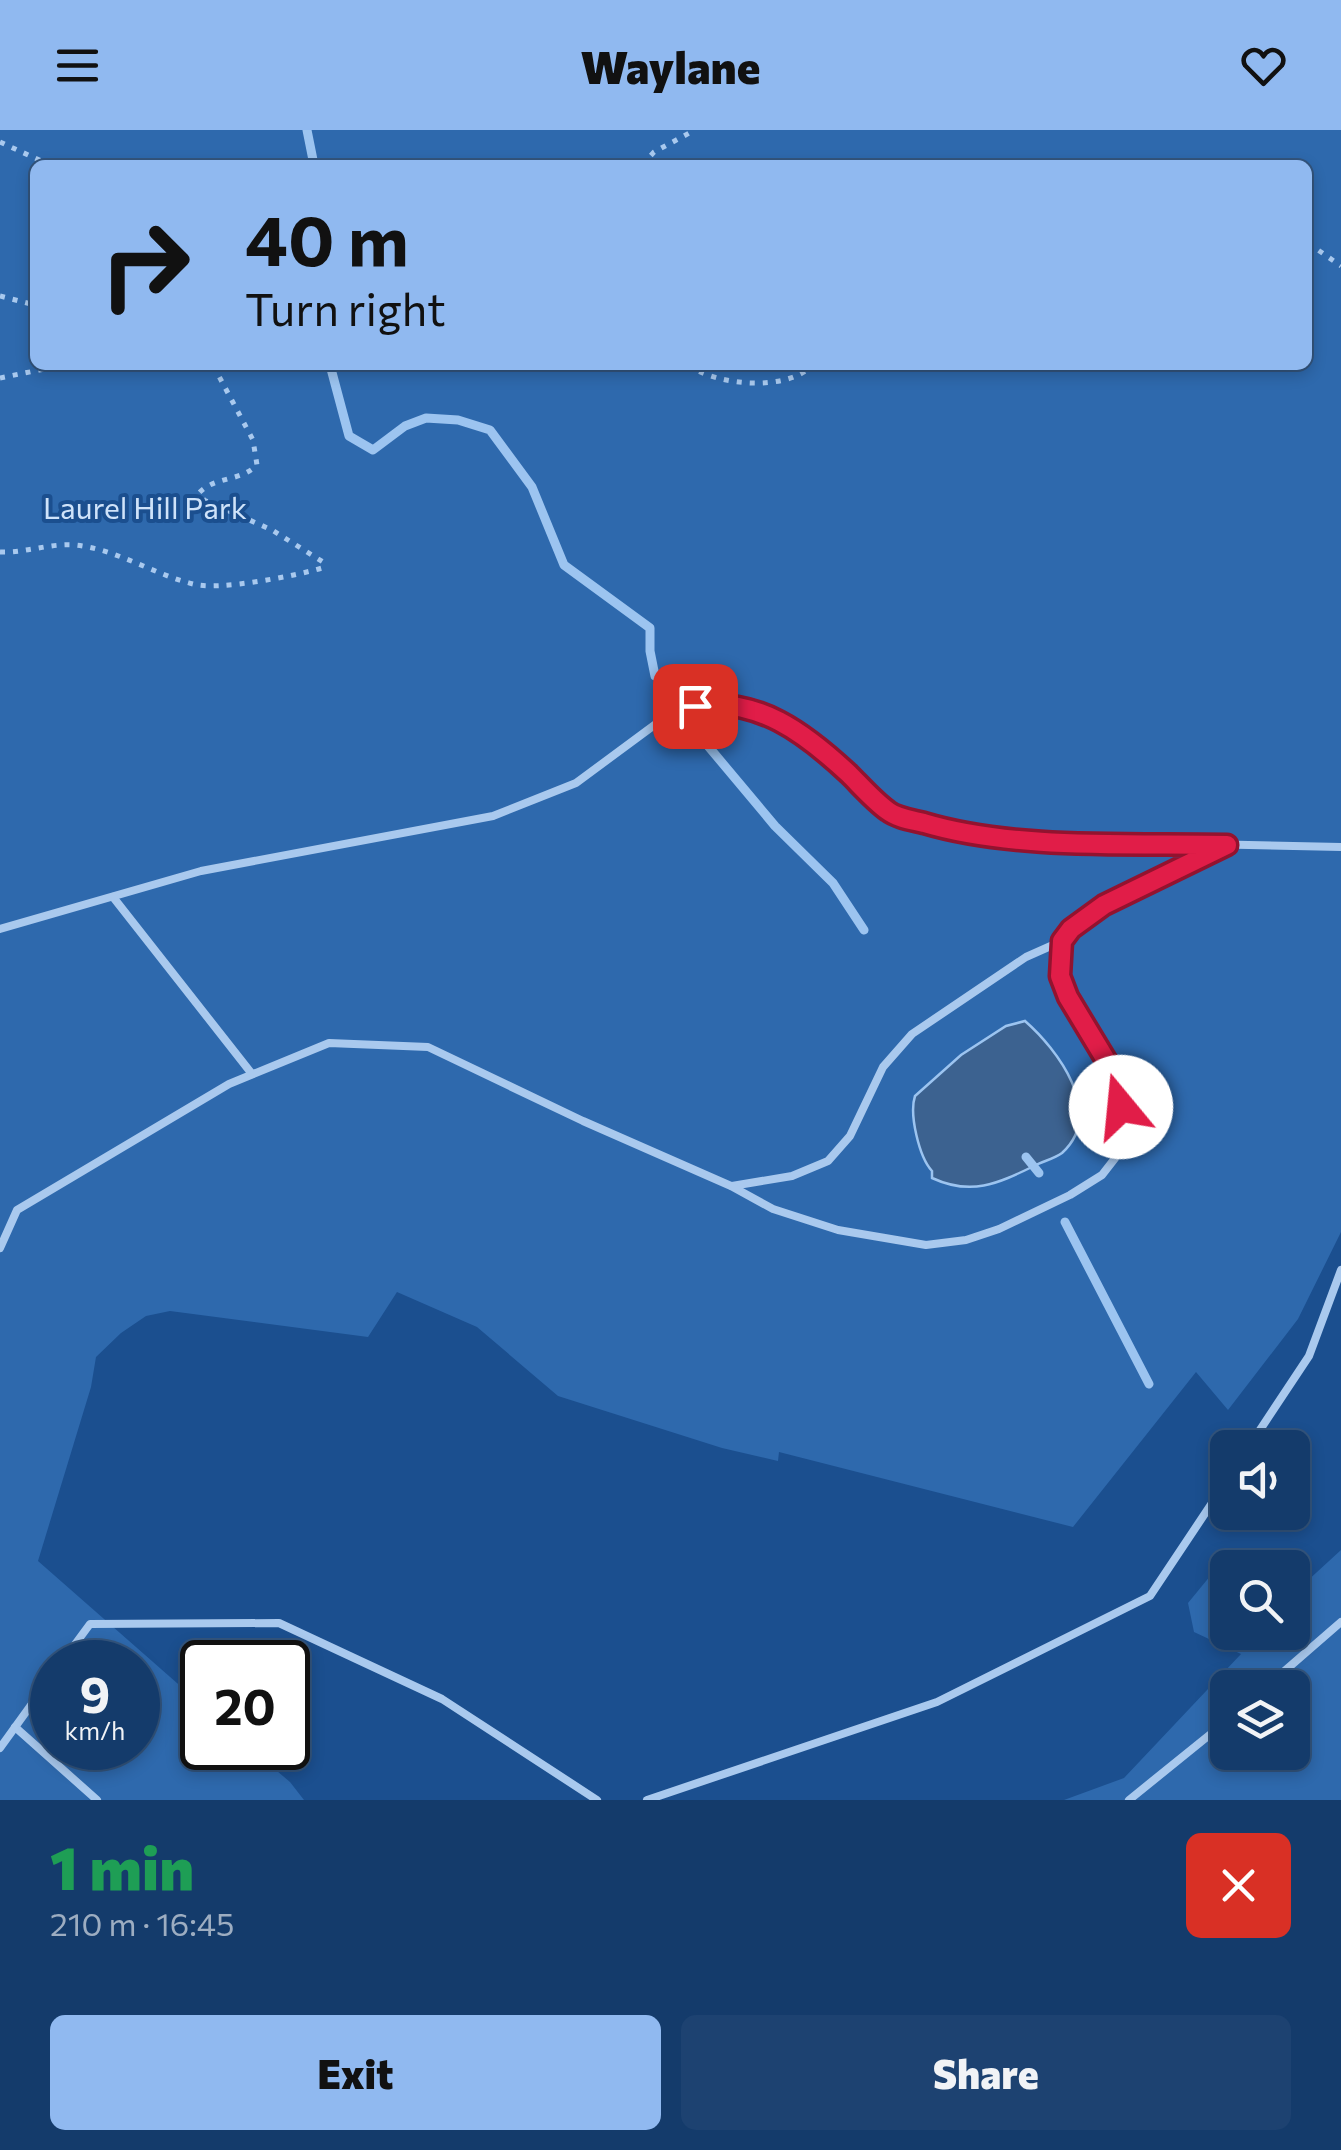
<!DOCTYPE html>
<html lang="en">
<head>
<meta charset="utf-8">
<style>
	body { margin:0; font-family:Commissioner,sans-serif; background:#1d4271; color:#f1f3f6; height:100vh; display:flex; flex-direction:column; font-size:38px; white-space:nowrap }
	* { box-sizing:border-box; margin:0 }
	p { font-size:32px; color:#9dadc1 }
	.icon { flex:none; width:55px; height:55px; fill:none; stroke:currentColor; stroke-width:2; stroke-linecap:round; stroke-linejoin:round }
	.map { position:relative; height:1670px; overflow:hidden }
	.panel { display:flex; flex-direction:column; background:#143b6b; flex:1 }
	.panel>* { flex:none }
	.hud { position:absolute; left:30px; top:30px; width:1282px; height:210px; border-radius:15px; box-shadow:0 5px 15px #0003,0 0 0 2px #33557e; background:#90b9f0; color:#111; overflow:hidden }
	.tools { position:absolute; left:1210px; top:1300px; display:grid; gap:20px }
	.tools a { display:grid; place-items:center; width:100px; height:100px; border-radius:15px; background:#143b6b; box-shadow:0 5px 15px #0003,0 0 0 2px #33557e; font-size:50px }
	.speed { position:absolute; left:30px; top:1510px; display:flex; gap:20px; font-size:50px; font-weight:700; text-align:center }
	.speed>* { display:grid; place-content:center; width:130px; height:130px; border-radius:50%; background:#143b6b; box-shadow:0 5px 15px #0003,0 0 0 2px #33557e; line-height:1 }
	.speed small { font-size:25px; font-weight:400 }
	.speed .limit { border:5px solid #111; border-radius:15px; background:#fff; color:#111 }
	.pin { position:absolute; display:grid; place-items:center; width:85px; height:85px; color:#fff; margin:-42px; border-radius:20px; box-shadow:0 5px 15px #0006 }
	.me { position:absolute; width:110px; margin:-55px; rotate:343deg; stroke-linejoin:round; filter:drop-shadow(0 0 8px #0008) }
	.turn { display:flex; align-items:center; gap:35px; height:210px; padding:0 50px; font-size:45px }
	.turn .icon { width:130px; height:130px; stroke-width:2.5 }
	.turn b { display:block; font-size:70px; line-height:85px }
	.round { display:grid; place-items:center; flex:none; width:105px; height:105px; border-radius:15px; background:#1d4271 }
	.overview { display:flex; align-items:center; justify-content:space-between; height:170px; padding:0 50px }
	h1 { font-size:60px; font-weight:800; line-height:75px; color:#1e9e55 }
	.action { display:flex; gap:20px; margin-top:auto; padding:20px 50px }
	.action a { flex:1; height:115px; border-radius:15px; background:#90b9f0; color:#111; font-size:40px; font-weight:800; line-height:115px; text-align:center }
	.action a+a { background:#1d4271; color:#f1f3f6 }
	header { display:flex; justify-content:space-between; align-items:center; height:130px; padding:0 50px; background:#90b9f0; color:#111; font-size:45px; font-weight:800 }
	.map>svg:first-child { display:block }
	.green { fill:#2e69ad; fill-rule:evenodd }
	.water { fill:#3c6290; stroke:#9cc4f0; stroke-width:2.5 }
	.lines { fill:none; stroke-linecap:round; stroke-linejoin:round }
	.stream { stroke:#9cc4f0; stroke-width:9 }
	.path { stroke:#a9c9ee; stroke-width:5; stroke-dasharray:5 8; stroke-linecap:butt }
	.lane { stroke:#a9c9ee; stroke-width:8 }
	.route-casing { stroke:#92132f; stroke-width:25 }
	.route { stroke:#e11d48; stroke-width:18 }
	.labels { text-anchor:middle; stroke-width:8; stroke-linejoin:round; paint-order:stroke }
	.park-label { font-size:30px; fill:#cfe3fa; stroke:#1b4f8f }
</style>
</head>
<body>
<header><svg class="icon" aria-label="menu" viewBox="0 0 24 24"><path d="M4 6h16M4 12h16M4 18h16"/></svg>Waylane<svg class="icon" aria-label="heart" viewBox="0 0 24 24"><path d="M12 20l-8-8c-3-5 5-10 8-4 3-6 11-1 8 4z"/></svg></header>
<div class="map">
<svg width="1341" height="1670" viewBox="0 0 1341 1670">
	<rect width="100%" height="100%" fill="#1b4f8f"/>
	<g class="green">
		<path d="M 0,0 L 1341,0 L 1341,1102 L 1298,1189 L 1228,1280 L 1196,1242 L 1073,1397 L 779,1322 L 778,1331 L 722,1318 L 558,1266 L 477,1197 L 397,1162 L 368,1207 L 170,1181 L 146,1186 L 121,1203 L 96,1227 L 91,1257 L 38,1431 L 202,1575 L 202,1618 L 250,1618 L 290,1652 L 304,1670 L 0,1670 ZM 35,35 L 1308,35 L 1308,235 L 35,235 ZM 52,1532 L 138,1532 L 138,1618 L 52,1618 Z"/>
		<path d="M 1341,1420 L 1341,1670 L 1064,1670 L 1124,1648 L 1241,1524 L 1194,1502 L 1188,1473 L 1220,1434 L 1227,1439 L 1228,1502 L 1292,1502 L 1293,1464 ZM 1228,1558 L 1292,1558 L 1292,1622 L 1228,1622 Z"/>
	</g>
	<path class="water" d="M 1025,891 C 1057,919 1106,983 1062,1023 C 1054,1029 1043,1031 1034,1036 C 997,1054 971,1066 932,1048 L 932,1041 C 919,1027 909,984 915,966 L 961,925 L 1006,896 Z"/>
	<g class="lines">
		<g class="stream">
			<path d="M 307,0 L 314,35"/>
			<path d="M 330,235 L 349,306 L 373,320 L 405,296 L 426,288 L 458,290 L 490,300 L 532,357 L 564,435 L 650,498 L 650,521 L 655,546"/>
			<path d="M 698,604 L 775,696 L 833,753 L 864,800"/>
			<path d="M 1026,1027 L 1039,1043"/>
			<path d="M 1065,1092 L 1149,1254"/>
		</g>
		<g class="path">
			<path d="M 0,12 L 50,35"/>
			<path d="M 642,35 L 654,22 L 695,0"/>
			<path d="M 1308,113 L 1341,136"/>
			<path d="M 0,166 L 35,175"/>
			<path d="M 688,235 C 718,256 786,262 813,235"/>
			<path d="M 0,248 L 64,235"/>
			<path d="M 0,422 C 26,423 49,413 76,415 C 118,420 153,444 193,454 C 218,461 295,446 322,438 L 323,432 L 272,400 L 204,370 L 199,363 C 215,346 240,352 257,335 L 253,310 L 213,235"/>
		</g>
		<g class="lane">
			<path d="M 113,767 L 252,944"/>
			<path d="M 0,799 L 201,741 L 493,686 L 576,653 L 668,585 L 719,573 L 740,575 L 761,582 L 823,620 L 890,683 L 956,703 L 1062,711 L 1341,717"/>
			<path d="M 732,1056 L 792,1046 L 828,1031 L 850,1006 L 883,937 L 912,904 L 1026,827 L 1062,811"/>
			<path d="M 0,1118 L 17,1080 L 229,954 L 329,913 L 428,917 L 583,991 L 731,1056 L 773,1079 L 838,1100 L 926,1115 L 966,1110 L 999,1099 L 1070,1065 L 1102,1045 L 1116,1027 L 1122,1004 L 1121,977 L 1112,940 L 1068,867 L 1060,846 L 1062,811 L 1071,799 L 1104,775 L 1227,715"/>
			<path d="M 1248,1318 L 1309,1226 L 1341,1140"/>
			<path d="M 62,1532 L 90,1494 L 279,1493 L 442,1569 L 597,1670"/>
			<path d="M 1265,1558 L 1341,1492"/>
			<path d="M 15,1597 L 97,1670"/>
			<path d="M 0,1618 L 52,1546"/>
			<path d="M 647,1670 L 937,1572 L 1150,1466 L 1228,1349"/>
			<path d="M 1129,1670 L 1228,1590"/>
		</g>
	</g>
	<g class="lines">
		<g class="route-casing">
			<path id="route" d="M 695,576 C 758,567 805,603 849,644 C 861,656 874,671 888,681 C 897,688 912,690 924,693 C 1014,720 1132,713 1227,715 L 1104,775 L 1071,799 L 1062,811 L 1060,846 L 1068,867 L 1112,940 L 1121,977"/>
		</g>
		<use href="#route" class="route"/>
	</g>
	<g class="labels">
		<g class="park-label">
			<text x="145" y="389">Laurel Hill Park</text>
		</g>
	</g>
</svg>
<div class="tools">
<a><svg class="icon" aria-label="sound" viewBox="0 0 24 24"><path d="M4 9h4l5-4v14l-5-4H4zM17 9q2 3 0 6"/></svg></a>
<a><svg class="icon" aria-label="search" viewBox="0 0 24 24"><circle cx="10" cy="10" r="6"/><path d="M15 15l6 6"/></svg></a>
<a><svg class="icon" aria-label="layers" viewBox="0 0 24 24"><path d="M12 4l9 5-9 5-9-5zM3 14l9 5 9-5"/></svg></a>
</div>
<div class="speed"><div>9<small>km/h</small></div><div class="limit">20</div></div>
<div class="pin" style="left:695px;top:576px;background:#d93025"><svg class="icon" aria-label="arrive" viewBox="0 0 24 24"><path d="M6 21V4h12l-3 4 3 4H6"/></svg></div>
<svg class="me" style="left:1121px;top:977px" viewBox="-20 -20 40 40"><circle r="19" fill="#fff"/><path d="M0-13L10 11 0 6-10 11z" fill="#e11d48"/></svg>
<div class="hud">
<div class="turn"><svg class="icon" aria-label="right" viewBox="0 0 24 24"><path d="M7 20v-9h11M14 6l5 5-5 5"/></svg><div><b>40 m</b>Turn right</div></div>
</div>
</div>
<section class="panel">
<div class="overview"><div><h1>1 min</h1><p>210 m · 16:45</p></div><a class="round" style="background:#d93025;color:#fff"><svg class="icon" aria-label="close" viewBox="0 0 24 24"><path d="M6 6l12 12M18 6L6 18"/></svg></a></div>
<div class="action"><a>Exit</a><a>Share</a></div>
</section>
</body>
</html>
